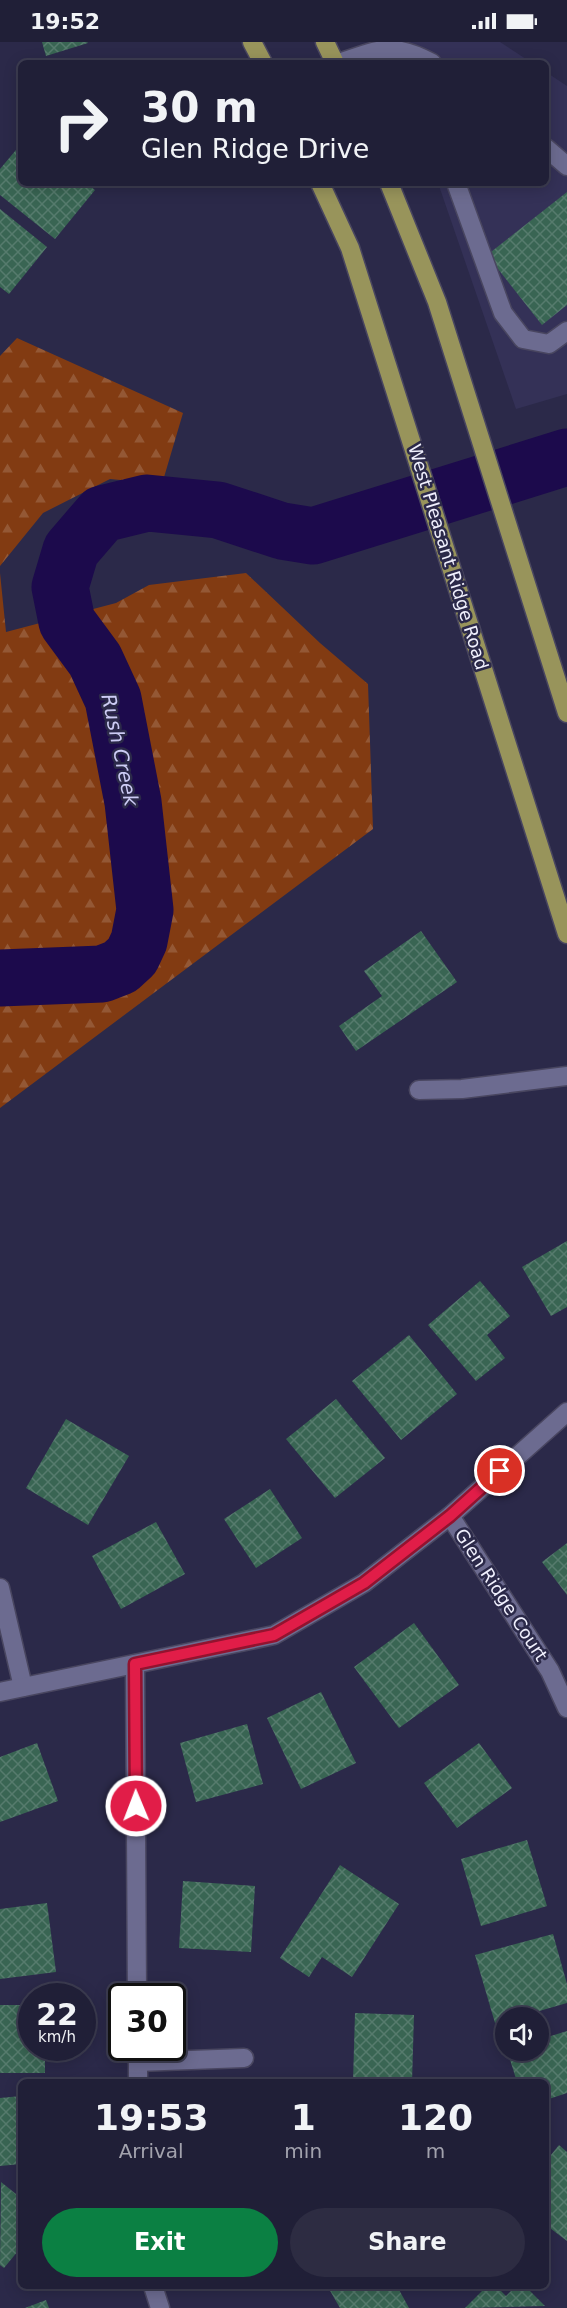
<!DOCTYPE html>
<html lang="en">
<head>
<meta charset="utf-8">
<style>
	body { margin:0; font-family:"DejaVu Sans",sans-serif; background:#2d2c42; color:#f1f3f6; height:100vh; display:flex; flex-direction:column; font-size:22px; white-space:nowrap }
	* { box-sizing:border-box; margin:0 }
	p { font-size:20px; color:#a2a2ad }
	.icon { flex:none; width:33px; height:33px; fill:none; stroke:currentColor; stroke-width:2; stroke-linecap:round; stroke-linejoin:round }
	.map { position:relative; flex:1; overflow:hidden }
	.side { position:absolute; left:18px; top:2037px; width:531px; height:210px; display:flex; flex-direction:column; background:#201f37; border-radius:9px; box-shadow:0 3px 15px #0003,0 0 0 2px #3d3d52 }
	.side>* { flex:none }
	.top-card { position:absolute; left:18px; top:18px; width:531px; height:126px; border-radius:9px; box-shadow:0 3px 15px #0003,0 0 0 2px #3d3d52; background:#201f37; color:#f1f3f6; overflow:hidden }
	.controls { position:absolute; left:495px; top:1965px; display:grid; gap:12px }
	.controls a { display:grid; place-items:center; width:54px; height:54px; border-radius:50%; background:#201f37; box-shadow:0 3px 15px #0003,0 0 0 2px #3d3d52; font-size:30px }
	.speed { position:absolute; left:18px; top:1941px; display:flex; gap:12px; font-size:30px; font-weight:700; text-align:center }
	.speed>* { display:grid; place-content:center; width:78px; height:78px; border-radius:50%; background:#201f37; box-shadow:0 3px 15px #0003,0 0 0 2px #3d3d52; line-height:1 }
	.speed small { font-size:15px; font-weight:400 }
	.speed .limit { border:3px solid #111; border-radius:9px; background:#fff; color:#111 }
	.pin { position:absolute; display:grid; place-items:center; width:51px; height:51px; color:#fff; margin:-26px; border:3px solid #fff; border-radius:50%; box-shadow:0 2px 6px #0007 }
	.me { position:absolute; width:66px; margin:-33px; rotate:359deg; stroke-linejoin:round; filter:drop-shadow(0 0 4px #0008) }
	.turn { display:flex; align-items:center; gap:21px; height:126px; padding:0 24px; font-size:27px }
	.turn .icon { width:78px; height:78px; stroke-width:2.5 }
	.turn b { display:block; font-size:42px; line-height:51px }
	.eta { display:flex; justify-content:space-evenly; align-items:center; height:102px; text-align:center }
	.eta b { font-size:36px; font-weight:700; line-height:42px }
	.button { display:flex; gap:12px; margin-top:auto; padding:12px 24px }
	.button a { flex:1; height:69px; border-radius:36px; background:#0b8043; color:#fff; font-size:24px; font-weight:700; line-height:69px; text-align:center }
	.button a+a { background:#2d2c42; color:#f1f3f6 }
	.status { display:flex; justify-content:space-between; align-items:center; height:42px; padding:0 30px; background:#201f37; direction:ltr }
	.status svg { height:16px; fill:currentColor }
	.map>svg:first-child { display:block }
	.built { fill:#343157 }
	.forest { fill:url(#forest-firs) }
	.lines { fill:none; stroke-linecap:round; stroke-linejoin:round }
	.river { stroke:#1c0a4c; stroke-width:57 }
	.building { fill:url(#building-cross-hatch) }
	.minor-casing { stroke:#494660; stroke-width:21 }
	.major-casing { stroke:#494660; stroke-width:21 }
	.minor { stroke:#6c6b90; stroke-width:18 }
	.major { stroke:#98945b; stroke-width:18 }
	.route-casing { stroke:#92132f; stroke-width:15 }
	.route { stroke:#e11d48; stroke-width:10 }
	.labels { text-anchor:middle; stroke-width:5; stroke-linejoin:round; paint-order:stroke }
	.street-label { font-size:18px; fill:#f0f0fd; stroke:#2b2949 }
	.water-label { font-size:20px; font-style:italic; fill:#cccbf4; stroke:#2b2949 }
</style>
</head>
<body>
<div class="status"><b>19:52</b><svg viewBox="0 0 49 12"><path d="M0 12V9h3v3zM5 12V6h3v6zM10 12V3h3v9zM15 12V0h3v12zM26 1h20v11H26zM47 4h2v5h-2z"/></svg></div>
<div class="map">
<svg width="567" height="2266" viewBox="0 0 567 2266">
	<defs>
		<pattern id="forest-firs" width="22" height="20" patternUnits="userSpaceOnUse" patternTransform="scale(1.5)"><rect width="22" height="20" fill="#823b12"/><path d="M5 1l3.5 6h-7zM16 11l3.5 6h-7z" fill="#945835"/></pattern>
		<pattern id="building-cross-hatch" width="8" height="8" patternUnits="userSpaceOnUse" patternTransform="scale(1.5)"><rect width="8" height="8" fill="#396553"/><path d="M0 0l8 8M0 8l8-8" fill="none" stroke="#567b6d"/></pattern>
	</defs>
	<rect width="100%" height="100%" fill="#2b2949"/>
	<g class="built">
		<path d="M 374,0 L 500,0 L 532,21 L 385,21 Z"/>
		<path d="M 546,30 L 567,44 L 567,352 L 516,367 L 438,141 L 546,141 Z"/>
	</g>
	<g class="forest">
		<path d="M 17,296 L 183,371 L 162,442 L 110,437 L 43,471 L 0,524 L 0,314 Z"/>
		<path d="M 0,531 L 6,590 L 116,561 L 149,543 L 246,531 L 320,601 L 368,642 L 373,787 L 0,1066 Z"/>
	</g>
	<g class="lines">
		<path class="river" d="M 0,936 L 102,932 L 120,925 L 132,914 L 139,899 L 145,868 L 133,760 L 113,657 L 95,618 L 67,580 L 60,545 L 71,508 L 102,472 L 147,461 L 218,468 L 282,489 L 313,494 L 567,415"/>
	</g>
	<g class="building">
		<path d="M 42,0 L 87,0 L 88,1 L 46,14 Z"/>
		<path d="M 21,102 L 21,141 L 86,141 L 95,148 L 55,197 L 0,153 L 0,127 Z"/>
		<path d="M 567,150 L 567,263 L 542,283 L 487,213 Z"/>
		<path d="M 0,167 L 47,205 L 9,252 L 0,245 Z"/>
		<path d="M 421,889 L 457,940 L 356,1009 L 339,984 L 382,954 L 364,929 Z"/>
		<path d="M 567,1199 L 567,1265 L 551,1274 L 522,1225 Z"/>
		<path d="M 480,1239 L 510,1274 L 487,1293 L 505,1316 L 476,1339 L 428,1283 Z"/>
		<path d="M 409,1293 L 457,1352 L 401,1398 L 352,1339 Z"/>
		<path d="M 336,1357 L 385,1416 L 335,1456 L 286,1397 Z"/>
		<path d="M 66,1377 L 129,1414 L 88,1483 L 26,1446 Z"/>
		<path d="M 270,1447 L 302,1496 L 256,1526 L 224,1477 Z"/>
		<path d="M 156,1480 L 185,1532 L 121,1567 L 92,1514 Z"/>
		<path d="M 567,1501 L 567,1553 L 542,1520 Z"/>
		<path d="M 414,1581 L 459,1643 L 399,1686 L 354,1625 Z"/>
		<path d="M 321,1650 L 356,1721 L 301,1747 L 267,1676 Z"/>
		<path d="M 247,1682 L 263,1742 L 196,1760 L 180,1701 Z"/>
		<path d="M 37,1701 L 58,1759 L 0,1780 L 0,1715 Z"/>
		<path d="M 479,1701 L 512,1746 L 457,1786 L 424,1741 Z"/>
		<path d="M 527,1798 L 547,1864 L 481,1884 L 461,1817 Z"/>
		<path d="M 340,1823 L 399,1862 L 352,1935 L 322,1915 L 309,1935 L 280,1916 Z"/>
		<path d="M 183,1839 L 255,1844 L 251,1910 L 179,1906 Z"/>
		<path d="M 47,1861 L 56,1930 L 0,1937 L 0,1867 Z"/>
		<path d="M 553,1892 L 567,1942 L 567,1961 L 515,1976 L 506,1976 L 506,1978 L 495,1981 L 475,1913 Z"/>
		<path d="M 0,1963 L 32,1963 L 32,2006 L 45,2006 L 45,2031 L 0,2031 Z"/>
		<path d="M 355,1971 L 414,1973 L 412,2040 L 353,2040 Z"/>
		<path d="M 567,1989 L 567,2051 L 546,2058 L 546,2040 L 517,2040 L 507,2008 L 538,2008 L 538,1998 Z"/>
		<path d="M 21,2054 L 21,2122 L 0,2124 L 0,2056 Z"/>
		<path d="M 559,2103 L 567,2110 L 567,2199 L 546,2183 L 546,2119 Z"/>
		<path d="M 1,2140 L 21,2156 L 21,2212 L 18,2209 L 4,2226 L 0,2223 Z"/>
		<path d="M 335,2244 L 397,2244 L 409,2266 L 340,2266 L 329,2247 Z"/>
		<path d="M 487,2244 L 496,2244 L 506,2254 L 516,2244 L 525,2244 L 545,2264 L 465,2266 Z"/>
		<path d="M 46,2258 L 49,2266 L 25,2266 Z"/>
	</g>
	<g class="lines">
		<g class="minor-casing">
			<g id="minor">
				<path d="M 339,21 C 379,7 393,0 432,21"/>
				<path d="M 546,106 L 567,124"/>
				<path d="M 456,141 L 503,271 L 523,297 L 549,302 L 567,289"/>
				<path d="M 419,1048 L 462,1047 L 567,1034"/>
				<path d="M 450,1474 L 550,1629 L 567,1666"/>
				<path d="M 0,1546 L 23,1645"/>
				<path d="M 135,1622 L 137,1954"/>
				<path d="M 0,1650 L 274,1593 L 364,1541 L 450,1474 L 567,1370"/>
				<path d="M 138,2006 L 138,2040"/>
				<path d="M 138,2020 L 244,2016"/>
				<path d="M 153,2244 L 160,2266"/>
			</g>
		</g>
		<g class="major-casing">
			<g id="major">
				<path d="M 252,0 L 263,21"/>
				<path d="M 325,0 L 335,21"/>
				<path d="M 320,141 L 350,206 L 567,892"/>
				<path d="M 389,141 L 437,260 L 567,671"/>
			</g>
		</g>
		<use href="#minor" class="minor"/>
		<use href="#major" class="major"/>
	</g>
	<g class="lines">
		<g class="route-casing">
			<path id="route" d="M 136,1764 L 135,1622 L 274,1593 L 364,1541 L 450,1474 L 500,1429"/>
		</g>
		<use href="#route" class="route"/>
	</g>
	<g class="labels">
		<g class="street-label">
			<text transform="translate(448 515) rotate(73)" y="6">West Pleasant Ridge Road</text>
			<text transform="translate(501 1553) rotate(57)" y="6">Glen Ridge Court</text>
		</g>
		<g class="water-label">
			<text transform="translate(120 708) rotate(78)" y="7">Rush Creek</text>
		</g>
	</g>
</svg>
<div class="controls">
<a><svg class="icon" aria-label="sound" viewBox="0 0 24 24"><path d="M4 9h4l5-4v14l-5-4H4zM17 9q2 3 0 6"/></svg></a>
</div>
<div class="speed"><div>22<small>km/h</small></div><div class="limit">30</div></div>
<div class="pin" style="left:500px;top:1429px;background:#d93025"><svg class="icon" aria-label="arrive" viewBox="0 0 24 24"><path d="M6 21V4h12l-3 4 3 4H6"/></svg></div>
<svg class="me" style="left:136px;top:1764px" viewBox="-20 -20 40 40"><circle r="17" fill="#e11d48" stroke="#fff" stroke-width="3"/><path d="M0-11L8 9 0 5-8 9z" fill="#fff"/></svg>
<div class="top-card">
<div class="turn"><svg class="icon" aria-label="right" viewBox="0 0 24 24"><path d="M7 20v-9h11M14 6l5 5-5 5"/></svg><div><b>30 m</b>Glen Ridge Drive</div></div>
</div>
<section class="side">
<div class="eta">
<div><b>19:53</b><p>Arrival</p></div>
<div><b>1</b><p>min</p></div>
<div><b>120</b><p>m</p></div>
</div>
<div class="button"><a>Exit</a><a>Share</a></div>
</section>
</div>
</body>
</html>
